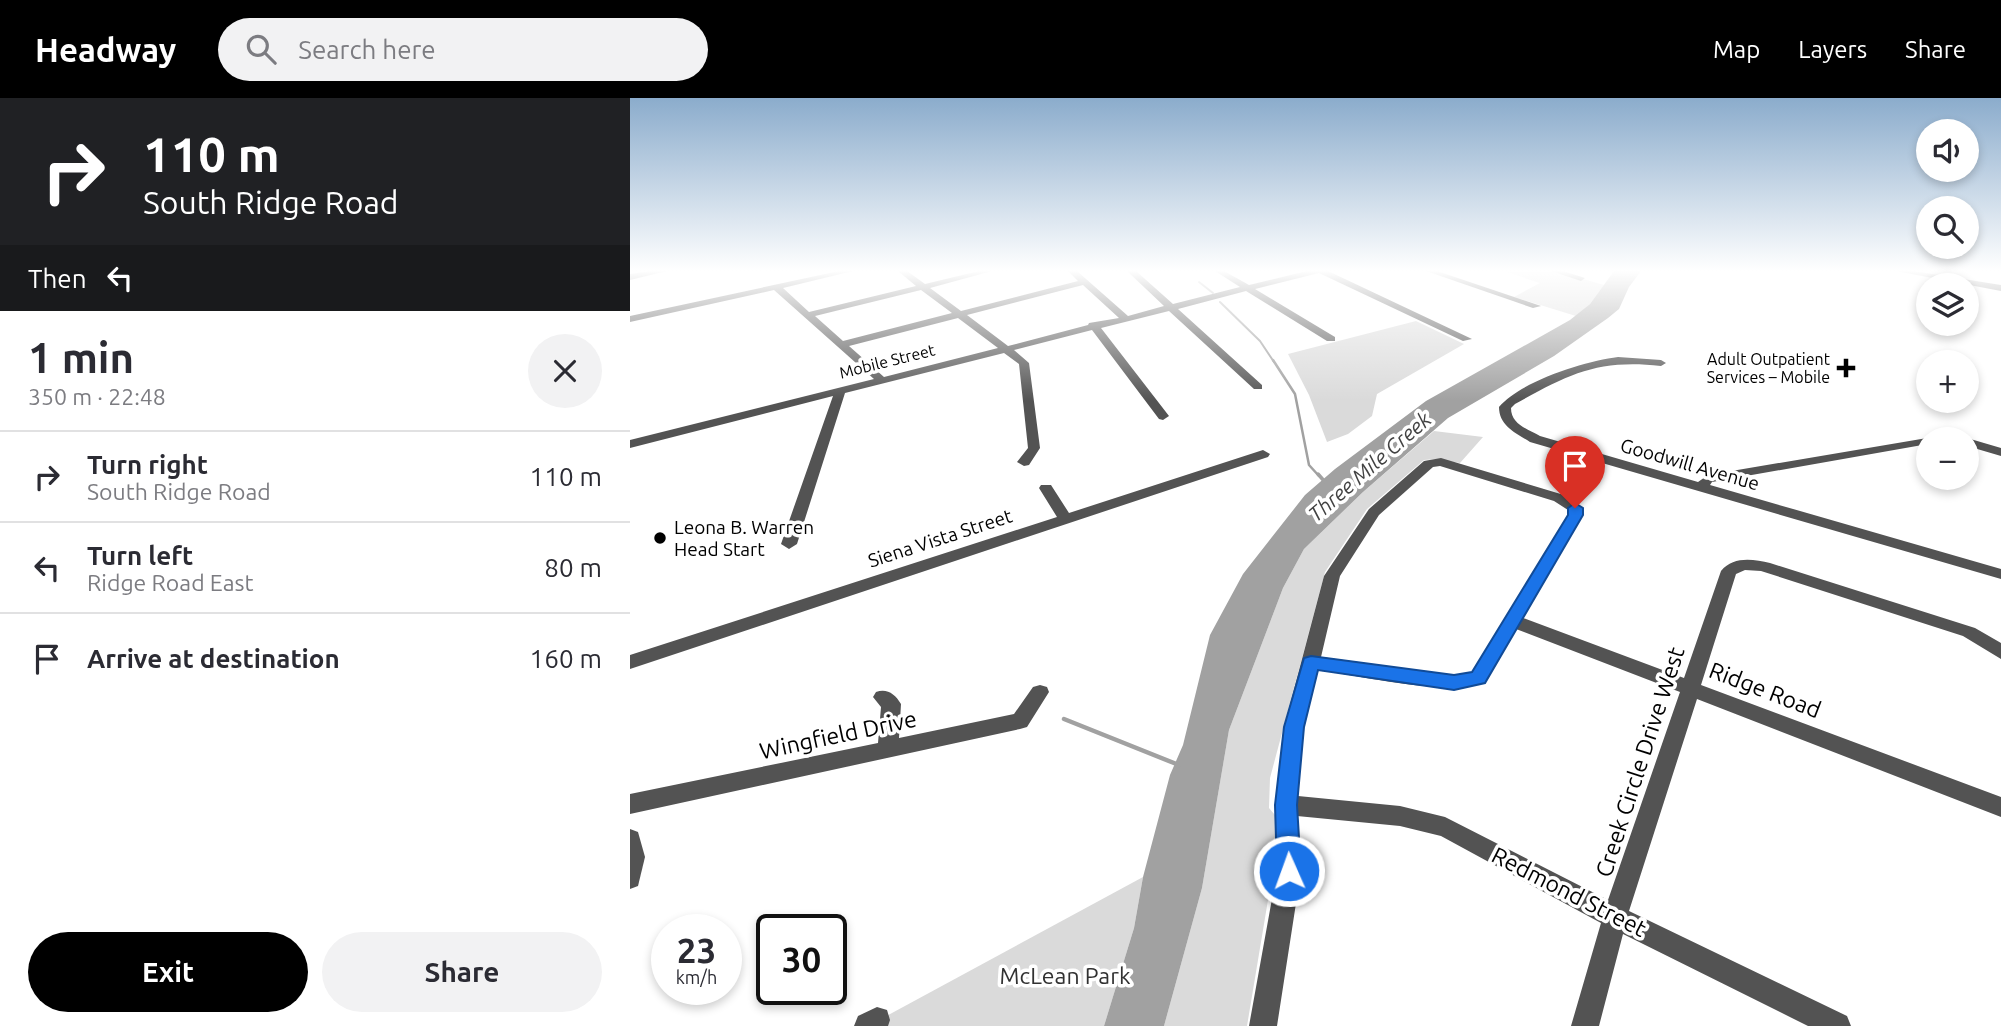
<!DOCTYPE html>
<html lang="en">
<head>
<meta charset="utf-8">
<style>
	body { margin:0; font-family:Ubuntu,sans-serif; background:#f2f2f3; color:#2b2b33; height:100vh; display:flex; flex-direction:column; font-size:26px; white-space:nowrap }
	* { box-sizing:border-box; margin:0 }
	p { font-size:23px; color:#7c7c81 }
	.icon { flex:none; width:38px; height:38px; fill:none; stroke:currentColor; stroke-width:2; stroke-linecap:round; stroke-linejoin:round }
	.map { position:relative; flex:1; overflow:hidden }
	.sheet { display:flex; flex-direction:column; background:#fff; width:630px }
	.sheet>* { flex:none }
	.banner { background:#202124; color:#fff; overflow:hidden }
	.fabs { position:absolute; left:1286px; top:21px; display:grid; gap:14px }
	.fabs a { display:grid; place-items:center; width:63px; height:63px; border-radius:50%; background:#fff; box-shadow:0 4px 10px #0003; font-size:35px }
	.speed { position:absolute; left:21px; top:816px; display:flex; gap:14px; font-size:35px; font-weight:700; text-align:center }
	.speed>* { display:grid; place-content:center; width:91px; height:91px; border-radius:50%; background:#fff; box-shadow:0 4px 10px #0003; line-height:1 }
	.speed small { font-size:18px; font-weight:400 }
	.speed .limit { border:4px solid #111; border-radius:10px; background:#fff; color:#111 }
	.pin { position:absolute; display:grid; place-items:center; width:60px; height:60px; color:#fff; margin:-72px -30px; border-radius:50% 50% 50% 0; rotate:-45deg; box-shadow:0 0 7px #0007 }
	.pin .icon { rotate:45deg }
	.me { position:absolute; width:77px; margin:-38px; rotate:358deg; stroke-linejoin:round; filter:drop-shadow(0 0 5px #0008) }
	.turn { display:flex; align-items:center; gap:24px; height:147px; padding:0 28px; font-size:32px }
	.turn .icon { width:91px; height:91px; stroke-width:2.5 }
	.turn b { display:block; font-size:49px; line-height:60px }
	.then { display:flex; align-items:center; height:66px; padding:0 28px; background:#0003; gap:14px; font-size:26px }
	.round { display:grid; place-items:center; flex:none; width:74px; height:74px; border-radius:37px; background:#f2f2f3 }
	.headline { display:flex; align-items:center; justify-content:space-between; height:119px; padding:0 28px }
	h1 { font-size:42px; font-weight:700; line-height:52px }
	.button { display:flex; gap:14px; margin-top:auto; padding:14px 28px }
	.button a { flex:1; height:80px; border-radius:42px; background:#000; color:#fff; font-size:28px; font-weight:700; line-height:80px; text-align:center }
	.button a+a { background:#f2f2f3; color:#2b2b33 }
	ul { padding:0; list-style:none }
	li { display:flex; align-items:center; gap:21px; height:91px; padding:0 28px; border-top:2px solid #e1e1e2 }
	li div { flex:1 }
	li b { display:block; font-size:26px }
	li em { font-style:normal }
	header { display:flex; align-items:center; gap:42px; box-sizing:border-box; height:98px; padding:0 35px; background:#000; color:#fff }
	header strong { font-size:33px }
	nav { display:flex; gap:38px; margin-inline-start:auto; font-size:24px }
	.search { width:490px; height:63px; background:#f2f2f3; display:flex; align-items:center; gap:18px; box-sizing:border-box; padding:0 24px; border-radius:38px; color:#7c7c81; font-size:26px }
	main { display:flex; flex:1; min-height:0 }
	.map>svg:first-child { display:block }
	.green { fill:#dadada }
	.water { fill:#a1a1a1 }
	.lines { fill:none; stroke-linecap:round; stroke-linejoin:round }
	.stream-far3 { stroke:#a1a1a1; stroke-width:2 }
	.stream-far2 { stroke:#a1a1a1; stroke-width:2.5 }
	.stream-far1 { stroke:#a1a1a1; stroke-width:3.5 }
	.stream { stroke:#a1a1a1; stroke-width:4.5 }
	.minor { fill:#535353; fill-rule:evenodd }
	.route { fill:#1a73e8; stroke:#114b97; stroke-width:2 }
	.poi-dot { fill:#000; stroke:#fff; stroke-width:2.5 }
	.labels { text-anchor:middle; stroke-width:7; stroke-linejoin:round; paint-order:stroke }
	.far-poi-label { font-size:16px; fill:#000; stroke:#fff; text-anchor:end }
	.far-street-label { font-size:16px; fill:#000; stroke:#fff }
	.street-label { font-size:19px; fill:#000; stroke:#fff }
	.poi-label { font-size:19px; fill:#000; stroke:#fff; text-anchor:start }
	.water-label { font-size:21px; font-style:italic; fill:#424242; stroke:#fff }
	.near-street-label { font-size:23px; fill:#000; stroke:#fff }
	.near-park-label { font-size:23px; fill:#313131; stroke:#fff }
</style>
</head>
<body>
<header>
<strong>Headway</strong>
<div class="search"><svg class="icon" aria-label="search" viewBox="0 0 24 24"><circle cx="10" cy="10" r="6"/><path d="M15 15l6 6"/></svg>Search here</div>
<nav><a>Map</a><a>Layers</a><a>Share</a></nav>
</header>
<main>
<section class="sheet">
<div class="banner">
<div class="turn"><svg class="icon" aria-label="right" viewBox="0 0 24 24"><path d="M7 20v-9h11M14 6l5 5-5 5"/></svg><div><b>110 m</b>South Ridge Road</div></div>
<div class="then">Then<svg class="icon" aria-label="left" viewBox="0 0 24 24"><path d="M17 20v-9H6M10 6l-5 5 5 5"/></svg></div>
</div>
<div class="headline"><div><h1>1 min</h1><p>350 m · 22:48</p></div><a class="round"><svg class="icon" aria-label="close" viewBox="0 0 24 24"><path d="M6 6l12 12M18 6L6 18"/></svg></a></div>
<ul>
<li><svg class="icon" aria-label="right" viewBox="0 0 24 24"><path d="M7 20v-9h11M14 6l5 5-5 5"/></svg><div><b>Turn right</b><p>South Ridge Road</p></div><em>110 m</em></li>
<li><svg class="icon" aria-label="left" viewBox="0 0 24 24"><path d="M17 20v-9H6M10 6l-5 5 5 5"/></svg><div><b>Turn left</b><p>Ridge Road East</p></div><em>80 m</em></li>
<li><svg class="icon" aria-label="arrive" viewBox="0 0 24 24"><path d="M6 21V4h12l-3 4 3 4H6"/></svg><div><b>Arrive at destination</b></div><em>160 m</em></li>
</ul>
<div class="button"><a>Exit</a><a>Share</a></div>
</section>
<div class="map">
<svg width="1371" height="928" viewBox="0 0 1371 928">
	<rect width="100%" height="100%" fill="#fff"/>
	<g class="green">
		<path d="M 874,173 L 925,173 L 974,187 L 960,206 L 946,218 L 884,199 L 910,185 Z"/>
		<path d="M 786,223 L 834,246 L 747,296 L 742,318 L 718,336 L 697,344 L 679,297 L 658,256 Z"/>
		<path d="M 804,333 L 853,339 L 830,365 L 806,361 L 794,362 L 737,411 L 695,474 L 640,680 L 639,710 L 651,724 L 617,928 L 534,928 L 572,790 L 599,632 L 653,490 L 674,451 L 733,394 Z"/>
		<path d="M 513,779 L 504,830 L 474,928 L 238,928 Z"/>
	</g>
	<path class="water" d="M 984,173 L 1011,173 L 999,189 L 989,211 L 978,220 L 924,258 L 818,320 L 733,394 L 674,451 L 653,490 L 599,632 L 572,790 L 534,928 L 474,928 L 504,830 L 513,779 L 540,677 L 553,647 L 580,537 L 613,476 L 675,397 L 705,371 L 796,303 L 940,222 L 960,206 Z"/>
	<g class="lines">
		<g class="stream-far3">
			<path d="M 569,184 L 583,195"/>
			<path d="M 590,204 L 630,243 L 644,264"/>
		</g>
		<path class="stream-far2" d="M 643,262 L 665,296 L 679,367 L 689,378"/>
		<path class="stream-far1" d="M 688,376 L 695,384"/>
		<path class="stream" d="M 434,621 L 549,667"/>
		<g class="minor">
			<path d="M 21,173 L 37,173 L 0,182 L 0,176 Z"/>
			<path d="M 209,173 L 223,173 L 153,190 L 179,214 L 286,188 L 268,173 L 277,173 L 295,186 L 349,173 L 362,173 L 300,190 L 331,213 L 448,183 L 438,173 L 447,173 L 498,218 L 534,208 L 497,173 L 506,173 L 543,206 L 610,189 L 585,173 L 594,173 L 619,187 L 677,173 L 698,173 L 842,241 L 833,243 L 689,175 L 625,191 L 705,239 L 705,243 L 697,243 L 616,193 L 548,211 L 632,287 L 632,291 L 624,291 L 539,213 L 471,230 L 539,318 L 533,322 L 529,321 L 462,232 L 384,252 L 399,265 L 410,350 L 399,367 L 394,368 L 387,364 L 398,350 L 389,266 L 374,255 L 215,295 L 167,446 L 159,451 L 151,446 L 203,298 L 0,350 L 0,342 L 244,281 L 144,192 L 0,224 L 0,218 ZM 453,187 L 489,220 L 459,225 L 458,227 L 378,248 L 337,217 ZM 291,192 L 322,215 L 213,243 L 185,218 ZM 328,220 L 368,250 L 254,279 L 219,248 Z"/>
			<path d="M 796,173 L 807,173 L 911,208 L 903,210 Z"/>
			<path d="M 921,173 L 933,173 L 955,180 L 951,183 Z"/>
			<path d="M 1266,173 L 1283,173 L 1371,187 L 1371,193 Z"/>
			<path d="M 988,259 L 1031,262 L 1036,265 L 1031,268 C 968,261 939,276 885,306 L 881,310 C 881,326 897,331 910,338 L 1068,384 L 1078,377 L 1303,339 L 1304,341 L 1298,341 L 1298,346 L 1082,384 L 1080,387 L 1371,471 L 1371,481 L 900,344 C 886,335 869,328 869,309 C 891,283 955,263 988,259 Z"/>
			<path d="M 1315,337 L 1321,341 L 1305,341 L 1306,338 Z"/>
			<path d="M 1337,340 L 1371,350 L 1371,358 L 1337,348 L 1337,341 L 1333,341 Z"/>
			<path d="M 633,352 L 640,356 L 638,359 L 0,571 L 0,557 L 427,419 L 409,390 L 411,387 L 421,387 L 439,415 Z"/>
			<path d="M 811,360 L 934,397 L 952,410 L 953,417 L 893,520 L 1054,580 L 1091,473 C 1103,458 1123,461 1140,465 L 1345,530 L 1371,545 L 1371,561 L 1333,538 L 1131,473 L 1115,472 L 1106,476 L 1071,587 L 1371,699 L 1371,719 L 1067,601 L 999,813 L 1217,918 L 1221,928 L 1178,928 L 993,836 L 969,928 L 941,928 L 971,825 L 811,738 L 770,728 L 667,718 L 671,773 L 647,928 L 619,928 L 647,773 L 645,707 L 654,629 L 694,478 L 739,411 L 794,363 ZM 810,368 L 924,403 L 938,412 L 939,417 L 842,574 L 824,577 L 691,559 L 710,478 L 749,417 L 803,369 ZM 886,531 L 1050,594 L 978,802 L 815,719 L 770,708 L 668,698 L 674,629 L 688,572 C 732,578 814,598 855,585 Z"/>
			<path d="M 410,587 L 417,589 L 419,594 L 397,629 L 390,631 L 0,716 L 0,696 L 248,645 L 251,609 L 243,599 L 246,594 C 257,590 265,596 271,606 L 269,640 L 384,616 L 403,589 Z"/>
			<path d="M 0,731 L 8,734 L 15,759 L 8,788 L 0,791 Z"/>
			<path d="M 247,909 L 257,912 L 260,922 L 258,928 L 224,928 L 228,918 Z"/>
		</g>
	</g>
	<linearGradient id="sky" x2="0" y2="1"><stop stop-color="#8baccc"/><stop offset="0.57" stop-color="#fff"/><stop offset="1" stop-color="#fff" stop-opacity="0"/></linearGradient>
	<rect width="1371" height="303" fill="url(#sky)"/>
	<path class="route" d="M 945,405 L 953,410 L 953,417 L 855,585 L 824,592 L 688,572 L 674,629 L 667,707 L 671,773 L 667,781 L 659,784 L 651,781 L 647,773 L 645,707 L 654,629 L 674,560 L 681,558 L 824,577 L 842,574 L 938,417 L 938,410 Z"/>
	<g class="poi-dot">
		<path d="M1212.5 259.5h7v7h7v7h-7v7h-7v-7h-7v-7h7z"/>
		<circle cx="30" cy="440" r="7"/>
	</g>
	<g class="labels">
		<g class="far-poi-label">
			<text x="1200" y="267">Adult Outpatient<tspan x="1200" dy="18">Services – Mobile</tspan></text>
		</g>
		<g class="far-street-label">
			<text transform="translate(257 263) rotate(-14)" y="6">Mobile Street</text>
		</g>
		<g class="street-label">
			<text transform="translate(1060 366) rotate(16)" y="7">Goodwill Avenue</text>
			<text transform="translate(310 440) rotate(-18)" y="7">Siena Vista Street</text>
		</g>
		<g class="poi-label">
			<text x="44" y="436">Leona B. Warren<tspan x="44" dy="22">Head Start</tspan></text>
		</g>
		<g class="water-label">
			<text transform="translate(740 369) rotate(-41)" y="7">Three Mile Creek</text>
		</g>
		<g class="near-street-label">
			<text transform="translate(1135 592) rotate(21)" y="8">Ridge Road</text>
			<text transform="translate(208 637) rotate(-12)" y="8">Wingfield Drive</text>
			<text transform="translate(1010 664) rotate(-72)" y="8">Creek Circle Drive West</text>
			<text transform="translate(939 794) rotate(27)" y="8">Redmond Street</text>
		</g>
		<g class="near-park-label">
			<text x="435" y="886">McLean Park</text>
		</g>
	</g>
</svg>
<div class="fabs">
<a><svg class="icon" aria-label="sound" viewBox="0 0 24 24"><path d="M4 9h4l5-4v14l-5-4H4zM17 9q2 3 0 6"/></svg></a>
<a><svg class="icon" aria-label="search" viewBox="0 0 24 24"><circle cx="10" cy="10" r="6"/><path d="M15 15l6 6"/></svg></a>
<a><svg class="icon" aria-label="layers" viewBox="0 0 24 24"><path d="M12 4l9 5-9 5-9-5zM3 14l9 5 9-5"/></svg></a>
<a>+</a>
<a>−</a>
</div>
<div class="speed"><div>23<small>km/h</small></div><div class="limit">30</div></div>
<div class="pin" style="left:945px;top:410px;background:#d93025"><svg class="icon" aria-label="arrive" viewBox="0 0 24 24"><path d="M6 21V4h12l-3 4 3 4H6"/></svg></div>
<svg class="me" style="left:659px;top:773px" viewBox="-20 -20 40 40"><circle r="17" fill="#1a73e8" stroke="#fff" stroke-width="3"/><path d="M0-11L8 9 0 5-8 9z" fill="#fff"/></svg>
</div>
</main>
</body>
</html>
